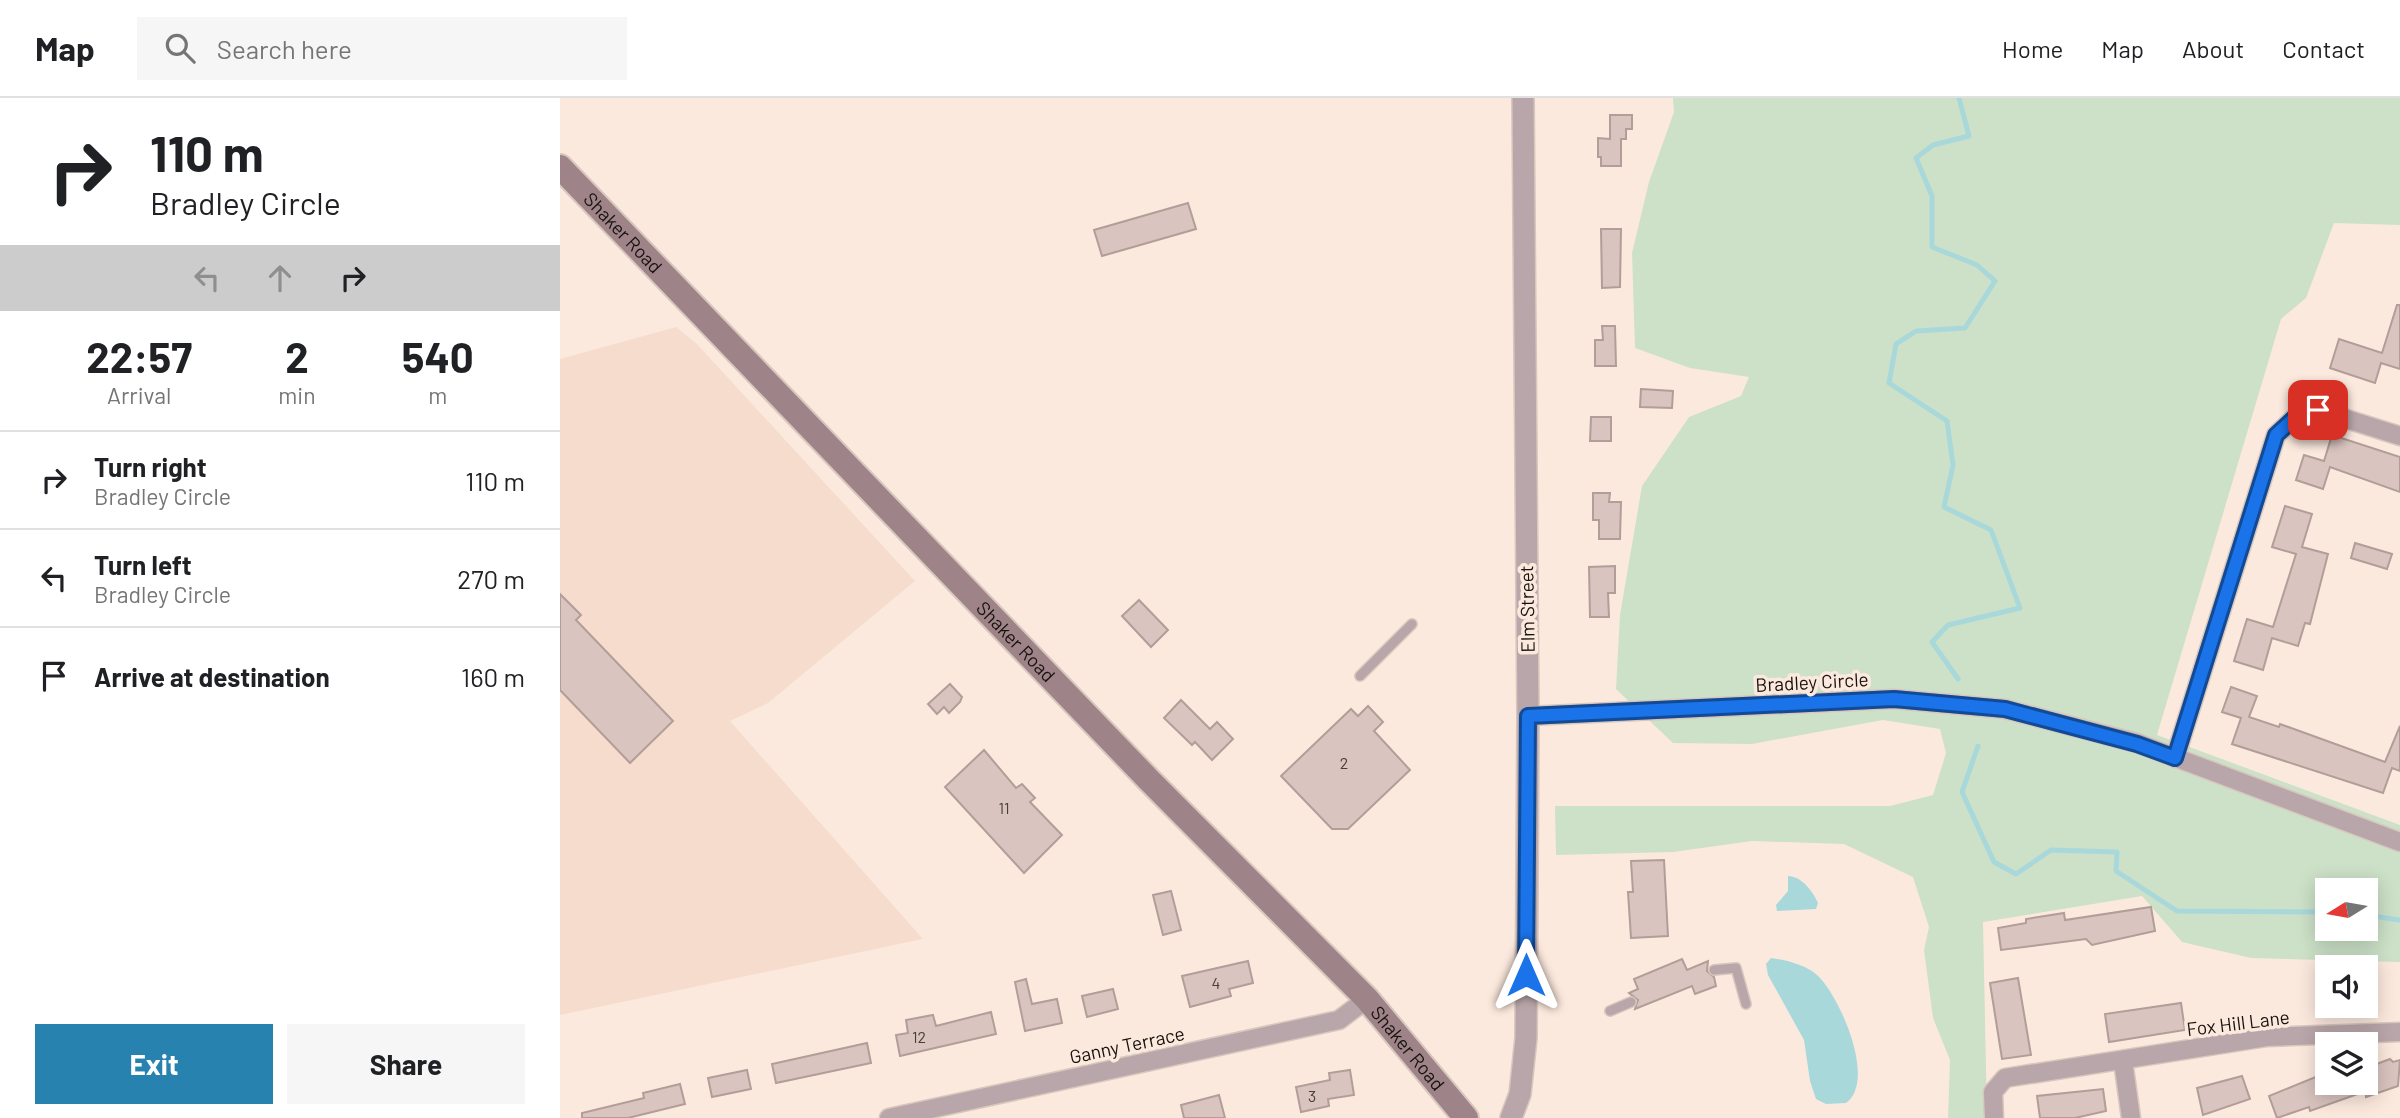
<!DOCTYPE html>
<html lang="en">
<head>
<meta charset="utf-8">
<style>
	body { margin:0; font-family:Barlow,sans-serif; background:#f6f6f6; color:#202124; height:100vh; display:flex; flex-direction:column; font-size:26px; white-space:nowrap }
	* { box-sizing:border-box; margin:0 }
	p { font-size:23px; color:#757577 }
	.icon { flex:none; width:38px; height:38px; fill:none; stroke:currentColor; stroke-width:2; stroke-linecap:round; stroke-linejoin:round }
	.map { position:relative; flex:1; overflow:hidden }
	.side { display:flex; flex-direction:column; background:#fff; width:560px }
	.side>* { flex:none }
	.top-card { background:#fff; color:#202124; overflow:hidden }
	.needle { width:46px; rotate:259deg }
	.controls { position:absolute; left:1755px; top:780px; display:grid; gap:14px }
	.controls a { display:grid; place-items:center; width:63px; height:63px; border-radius:0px; background:#fff; box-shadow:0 4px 18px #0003; font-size:35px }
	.pin { position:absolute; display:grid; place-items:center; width:60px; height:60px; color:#fff; margin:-30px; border-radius:14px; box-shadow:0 4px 10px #0006 }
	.me { position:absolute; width:77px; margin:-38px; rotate:0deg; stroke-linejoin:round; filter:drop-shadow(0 0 5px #0008) }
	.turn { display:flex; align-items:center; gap:24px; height:147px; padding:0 35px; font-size:32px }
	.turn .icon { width:91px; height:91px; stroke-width:2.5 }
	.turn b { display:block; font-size:49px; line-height:60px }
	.lanes { display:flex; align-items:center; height:66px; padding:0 35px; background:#0003; justify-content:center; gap:35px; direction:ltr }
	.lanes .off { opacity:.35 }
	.eta { display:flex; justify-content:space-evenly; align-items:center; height:119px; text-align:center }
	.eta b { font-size:42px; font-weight:700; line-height:49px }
	.action { display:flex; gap:14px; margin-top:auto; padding:14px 35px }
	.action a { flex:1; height:80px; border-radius:0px; background:#2782b0; color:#fff; font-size:28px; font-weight:700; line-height:80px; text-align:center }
	.action a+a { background:#f6f6f6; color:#202124 }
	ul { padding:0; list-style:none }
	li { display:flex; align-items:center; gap:21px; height:98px; padding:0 35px; border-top:2px solid #e0e0e0 }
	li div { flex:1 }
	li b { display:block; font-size:26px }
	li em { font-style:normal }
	header { display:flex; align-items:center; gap:42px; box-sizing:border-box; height:98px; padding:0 35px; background:#fff; border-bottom:2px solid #e0e0e0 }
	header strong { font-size:33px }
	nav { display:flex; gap:38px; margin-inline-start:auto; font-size:24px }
	.search { width:490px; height:63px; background:#f6f6f6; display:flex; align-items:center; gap:18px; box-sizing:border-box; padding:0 24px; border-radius:0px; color:#757577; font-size:26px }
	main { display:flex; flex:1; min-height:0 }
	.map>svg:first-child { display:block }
	.built { fill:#f6dccd }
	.green { fill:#cce1c8; fill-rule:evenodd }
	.water { fill:#a9d8db }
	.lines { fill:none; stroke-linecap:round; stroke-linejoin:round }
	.stream { stroke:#a9d8db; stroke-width:5 }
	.building { fill:#d9c4bf; stroke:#b29d98; stroke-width:2 }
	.service-casing { stroke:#d8c7bd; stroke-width:12 }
	.minor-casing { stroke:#d8c7bd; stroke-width:21 }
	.tertiary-casing { stroke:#d8c7bd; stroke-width:24 }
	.secondary-casing { stroke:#d8c7bd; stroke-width:28 }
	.service { stroke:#b9a6aa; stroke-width:9 }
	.minor { stroke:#b9a6aa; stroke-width:18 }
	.tertiary { stroke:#b9a6aa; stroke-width:21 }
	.secondary { stroke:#9e8489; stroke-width:24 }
	.route-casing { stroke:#114b97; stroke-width:18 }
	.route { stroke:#1a73e8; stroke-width:12 }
	.labels { text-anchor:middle; stroke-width:7; stroke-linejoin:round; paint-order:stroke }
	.number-label { font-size:16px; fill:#483e3a }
	.street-label { font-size:19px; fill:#18120e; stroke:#fce9de }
</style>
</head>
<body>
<header>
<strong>Map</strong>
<div class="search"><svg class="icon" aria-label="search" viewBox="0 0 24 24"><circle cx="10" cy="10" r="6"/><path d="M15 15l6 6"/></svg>Search here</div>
<nav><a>Home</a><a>Map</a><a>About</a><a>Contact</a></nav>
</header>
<main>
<section class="side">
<div class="top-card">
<div class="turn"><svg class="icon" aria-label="right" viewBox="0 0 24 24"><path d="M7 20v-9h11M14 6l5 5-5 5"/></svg><div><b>110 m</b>Bradley Circle</div></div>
<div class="lanes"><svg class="icon off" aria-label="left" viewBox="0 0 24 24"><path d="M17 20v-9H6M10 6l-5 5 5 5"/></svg><svg class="icon off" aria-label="ahead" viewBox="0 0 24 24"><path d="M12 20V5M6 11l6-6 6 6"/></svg><svg class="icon" aria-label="right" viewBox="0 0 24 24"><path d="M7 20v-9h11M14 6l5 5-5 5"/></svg></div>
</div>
<div class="eta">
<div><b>22:57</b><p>Arrival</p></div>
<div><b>2</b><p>min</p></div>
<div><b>540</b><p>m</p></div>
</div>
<ul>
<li><svg class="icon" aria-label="right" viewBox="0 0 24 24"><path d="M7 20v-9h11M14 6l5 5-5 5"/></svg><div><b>Turn right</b><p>Bradley Circle</p></div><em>110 m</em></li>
<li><svg class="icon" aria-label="left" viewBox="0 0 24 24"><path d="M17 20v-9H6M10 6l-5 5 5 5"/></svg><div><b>Turn left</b><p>Bradley Circle</p></div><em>270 m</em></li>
<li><svg class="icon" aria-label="arrive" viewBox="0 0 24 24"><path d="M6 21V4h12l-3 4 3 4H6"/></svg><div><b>Arrive at destination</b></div><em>160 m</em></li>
</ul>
<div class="action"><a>Exit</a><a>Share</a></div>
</section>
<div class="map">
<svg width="1840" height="1020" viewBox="0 0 1840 1020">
	<rect width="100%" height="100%" fill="#fce9de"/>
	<path class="built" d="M 116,229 L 136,245 L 355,483 L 208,605 L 170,623 L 363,841 L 0,917 L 0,261 Z"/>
	<path class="green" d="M 1113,0 L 1840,0 L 1840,127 L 1774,125 L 1746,200 L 1721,221 L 1597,637 L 1840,727 L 1840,864 L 1691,860 L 1622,844 L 1582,798 L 1423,824 L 1427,1020 L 1388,1020 L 1390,962 L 1373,920 L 1364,852 L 1369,829 L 1353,779 L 1284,746 L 1192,743 L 1113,754 L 996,757 L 995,708 L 1330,708 L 1373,697 L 1386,655 L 1380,631 L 1323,622 L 1192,646 L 1113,645 L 1056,591 L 1060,517 L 1082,388 L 1129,319 L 1181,298 L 1189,279 L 1130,270 L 1075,250 L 1072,155 L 1089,84 L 1114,14 ZM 1768,793 L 1806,793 L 1806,831 L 1768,831 Z"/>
	<g class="water">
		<path d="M 1228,778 C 1241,778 1253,793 1258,805 L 1256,811 L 1217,813 L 1216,807 L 1228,793 Z"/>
		<path d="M 1211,860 C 1226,862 1246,867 1257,877 C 1280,898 1317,983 1286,1005 L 1266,1006 L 1256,1001 L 1250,983 L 1244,942 L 1208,877 L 1206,866 Z"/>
	</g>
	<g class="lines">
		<g class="stream">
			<path d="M 1398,581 L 1372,544 L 1388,527 L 1460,510 L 1431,432 L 1384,409 L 1393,367 L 1387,323 L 1329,285 L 1336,246 L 1356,233 L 1405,230 L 1435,183 L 1417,167 L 1372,149 L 1372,98 L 1356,60 L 1373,47 L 1409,38 L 1399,0"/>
			<path d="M 1418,648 L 1402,694 L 1434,764 L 1456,776 L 1491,752 L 1557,754 L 1556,773 L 1617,813 L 1768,814"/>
			<path d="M 1806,817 L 1840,822"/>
		</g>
	</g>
	<g class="building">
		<path d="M 1050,17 L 1072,17 L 1072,31 L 1066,31 L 1066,41 L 1061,41 L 1061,68 L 1041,68 L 1041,59 L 1038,59 L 1038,40 L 1050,41 Z"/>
		<path d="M 628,105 L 636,131 L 542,158 L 534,132 Z"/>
		<path d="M 1041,131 L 1061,131 L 1060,189 L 1042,190 Z"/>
		<path d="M 1837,207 L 1840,207 L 1840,271 L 1821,265 L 1815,285 L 1770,270 L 1779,241 L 1822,255 Z"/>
		<path d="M 1042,228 L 1055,228 L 1056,268 L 1035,268 L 1035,242 L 1043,242 Z"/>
		<path d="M 1081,291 L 1113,293 L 1112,310 L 1080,309 Z"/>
		<path d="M 1031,319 L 1051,319 L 1051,343 L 1030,343 Z"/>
		<path d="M 1772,337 L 1840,359 L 1840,394 L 1770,369 L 1763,391 L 1736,382 L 1744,357 L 1764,363 Z"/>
		<path d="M 1033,395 L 1050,395 L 1049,404 L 1061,404 L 1060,441 L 1039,441 L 1039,422 L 1033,422 Z"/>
		<path d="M 1725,408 L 1752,416 L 1742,449 L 1768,456 L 1750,526 L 1745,525 L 1738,548 L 1712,540 L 1703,572 L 1674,563 L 1687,521 L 1713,529 L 1736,456 L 1712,449 Z"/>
		<path d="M 1795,445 L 1832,456 L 1827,471 L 1791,460 Z"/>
		<path d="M 1055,468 L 1055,495 L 1048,495 L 1049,519 L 1030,519 L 1029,469 Z"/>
		<path d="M 0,496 L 21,517 L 16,522 L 113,623 L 70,665 L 0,592 Z"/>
		<path d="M 579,502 L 608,532 L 591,549 L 562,518 Z"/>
		<path d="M 390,586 L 402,599 L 400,604 L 389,615 L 384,609 L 377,616 L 368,606 Z"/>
		<path d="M 1671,589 L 1697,598 L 1689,619 L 1719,629 L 1720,626 L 1825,664 L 1840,628 L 1840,673 L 1832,670 L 1823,695 L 1672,646 L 1681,620 L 1662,614 Z"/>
		<path d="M 621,602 L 650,631 L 657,624 L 673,641 L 652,662 L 635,644 L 632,647 L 604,620 Z"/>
		<path d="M 808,608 L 823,624 L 814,633 L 850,672 L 788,731 L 772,731 L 721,678 L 791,611 L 798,618 Z"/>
		<path d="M 424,652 L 456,690 L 462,686 L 475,700 L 470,704 L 502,737 L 464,775 L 385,689 Z"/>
		<path d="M 1104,762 L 1108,838 L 1071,840 L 1068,794 L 1073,794 L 1071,763 Z"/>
		<path d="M 611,793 L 621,832 L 603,837 L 593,797 Z"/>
		<path d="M 1591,809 L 1595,833 L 1532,847 L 1526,841 L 1441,852 L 1438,830 L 1466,825 L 1466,821 L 1504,815 L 1505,822 Z"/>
		<path d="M 1122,861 L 1127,872 L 1148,863 L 1147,873 L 1154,879 L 1156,888 L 1135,896 L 1132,888 L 1075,911 L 1078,902 L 1069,895 L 1078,891 L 1074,881 Z"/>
		<path d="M 688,863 L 693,885 L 669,891 L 671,898 L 630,909 L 622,878 Z"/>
		<path d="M 1458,880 L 1471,957 L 1442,961 L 1430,885 Z"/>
		<path d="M 466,881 L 472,906 L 497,901 L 502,925 L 465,933 L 455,884 Z"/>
		<path d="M 553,891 L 558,911 L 527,919 L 522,898 Z"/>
		<path d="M 1621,905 L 1625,932 L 1549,944 L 1545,916 Z"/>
		<path d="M 431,914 L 436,936 L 340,958 L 336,937 L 348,935 L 346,922 L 373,917 L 376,928 Z"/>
		<path d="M 307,945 L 311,965 L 216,985 L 212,966 Z"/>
		<path d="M 1830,961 L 1833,964 L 1840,962 L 1838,988 L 1806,999 L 1806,993 L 1750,1013 L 1749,1009 L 1717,1020 L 1709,998 L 1768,974 L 1768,985 L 1806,985 L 1806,970 Z"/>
		<path d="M 187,972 L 191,991 L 152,999 L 148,980 Z"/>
		<path d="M 790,972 L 794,997 L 768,1001 L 769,1008 L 741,1014 L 736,989 L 770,982 L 769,975 Z"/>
		<path d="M 1682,978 L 1690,1001 L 1643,1017 L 1637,990 Z"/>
		<path d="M 120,986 L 125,1006 L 68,1020 L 22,1020 L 22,1015 L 84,1000 L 83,995 Z"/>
		<path d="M 1543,991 L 1546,1013 L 1515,1020 L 1480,1020 L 1477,998 Z"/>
		<path d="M 659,997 L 665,1020 L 624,1020 L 621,1007 Z"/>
	</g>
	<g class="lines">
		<g class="service-casing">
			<g id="service">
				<path d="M 800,578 L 852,526"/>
				<path d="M 1154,872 L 1176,870 L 1186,906"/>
				<path d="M 1050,913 L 1071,904"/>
			</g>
		</g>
		<g class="minor-casing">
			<g id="minor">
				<path d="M 968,618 L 1334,601 L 1445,611 L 1577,645 L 1840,744"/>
				<path d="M 1615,660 L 1716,337 L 1741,314 L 1758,312 L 1840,338"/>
				<path d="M 1563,963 L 1571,1020"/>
				<path d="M 329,1020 L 779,922 L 807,901"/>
				<path d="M 1434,1020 L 1433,994 L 1445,980 L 1707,939 L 1840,934"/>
			</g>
		</g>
		<g class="tertiary-casing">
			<path id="tertiary" d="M 951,1020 L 960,996 L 966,940 L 968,618 L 963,0"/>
		</g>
		<g class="secondary-casing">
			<g id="secondary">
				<path id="s1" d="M 0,69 L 588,681 L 807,901 L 906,1020"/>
			</g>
		</g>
		<use href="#service" class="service"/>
		<use href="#minor" class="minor"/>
		<use href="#tertiary" class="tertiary"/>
		<use href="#secondary" class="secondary"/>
	</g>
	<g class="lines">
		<g class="route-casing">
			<path id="route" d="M 966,877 L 968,618 L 1334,601 L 1445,611 L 1577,646 L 1615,660 L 1716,337 L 1741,314 L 1758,312"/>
		</g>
		<use href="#route" class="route"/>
	</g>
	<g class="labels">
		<g class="number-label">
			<text x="784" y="671">2</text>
			<text x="444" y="716">11</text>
			<text x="656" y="891">4</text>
			<text x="359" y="945">12</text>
			<text x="752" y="1004">3</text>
		</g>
		<g class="street-label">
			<text dy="7" stroke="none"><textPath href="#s1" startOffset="91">Shaker Road</textPath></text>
			<text transform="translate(967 511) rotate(-91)" y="7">Elm Street</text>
			<text dy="7" stroke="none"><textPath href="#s1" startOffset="658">Shaker Road</textPath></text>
			<text transform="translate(1252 584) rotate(-3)" y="7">Bradley Circle</text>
			<text transform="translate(1678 925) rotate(-7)" y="7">Fox Hill Lane</text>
			<text transform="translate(567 947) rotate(-12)" y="7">Ganny Terrace</text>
			<text dy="7" stroke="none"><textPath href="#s1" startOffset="1223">Shaker Road</textPath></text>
		</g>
	</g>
</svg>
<div class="controls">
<a><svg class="needle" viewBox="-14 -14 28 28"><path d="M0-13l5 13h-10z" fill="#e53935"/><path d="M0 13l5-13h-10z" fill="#757577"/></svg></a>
<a><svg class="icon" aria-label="sound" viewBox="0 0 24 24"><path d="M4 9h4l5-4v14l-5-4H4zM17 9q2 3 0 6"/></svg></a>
<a><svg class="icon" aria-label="layers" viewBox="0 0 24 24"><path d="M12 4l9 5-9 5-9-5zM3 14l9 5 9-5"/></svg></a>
</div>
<div class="pin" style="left:1758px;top:312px;background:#d93025"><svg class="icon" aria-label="arrive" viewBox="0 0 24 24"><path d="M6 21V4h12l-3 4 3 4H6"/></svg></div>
<svg class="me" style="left:966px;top:877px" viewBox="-20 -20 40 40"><path d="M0-17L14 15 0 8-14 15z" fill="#1a73e8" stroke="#fff" stroke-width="4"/></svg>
</div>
</main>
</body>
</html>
